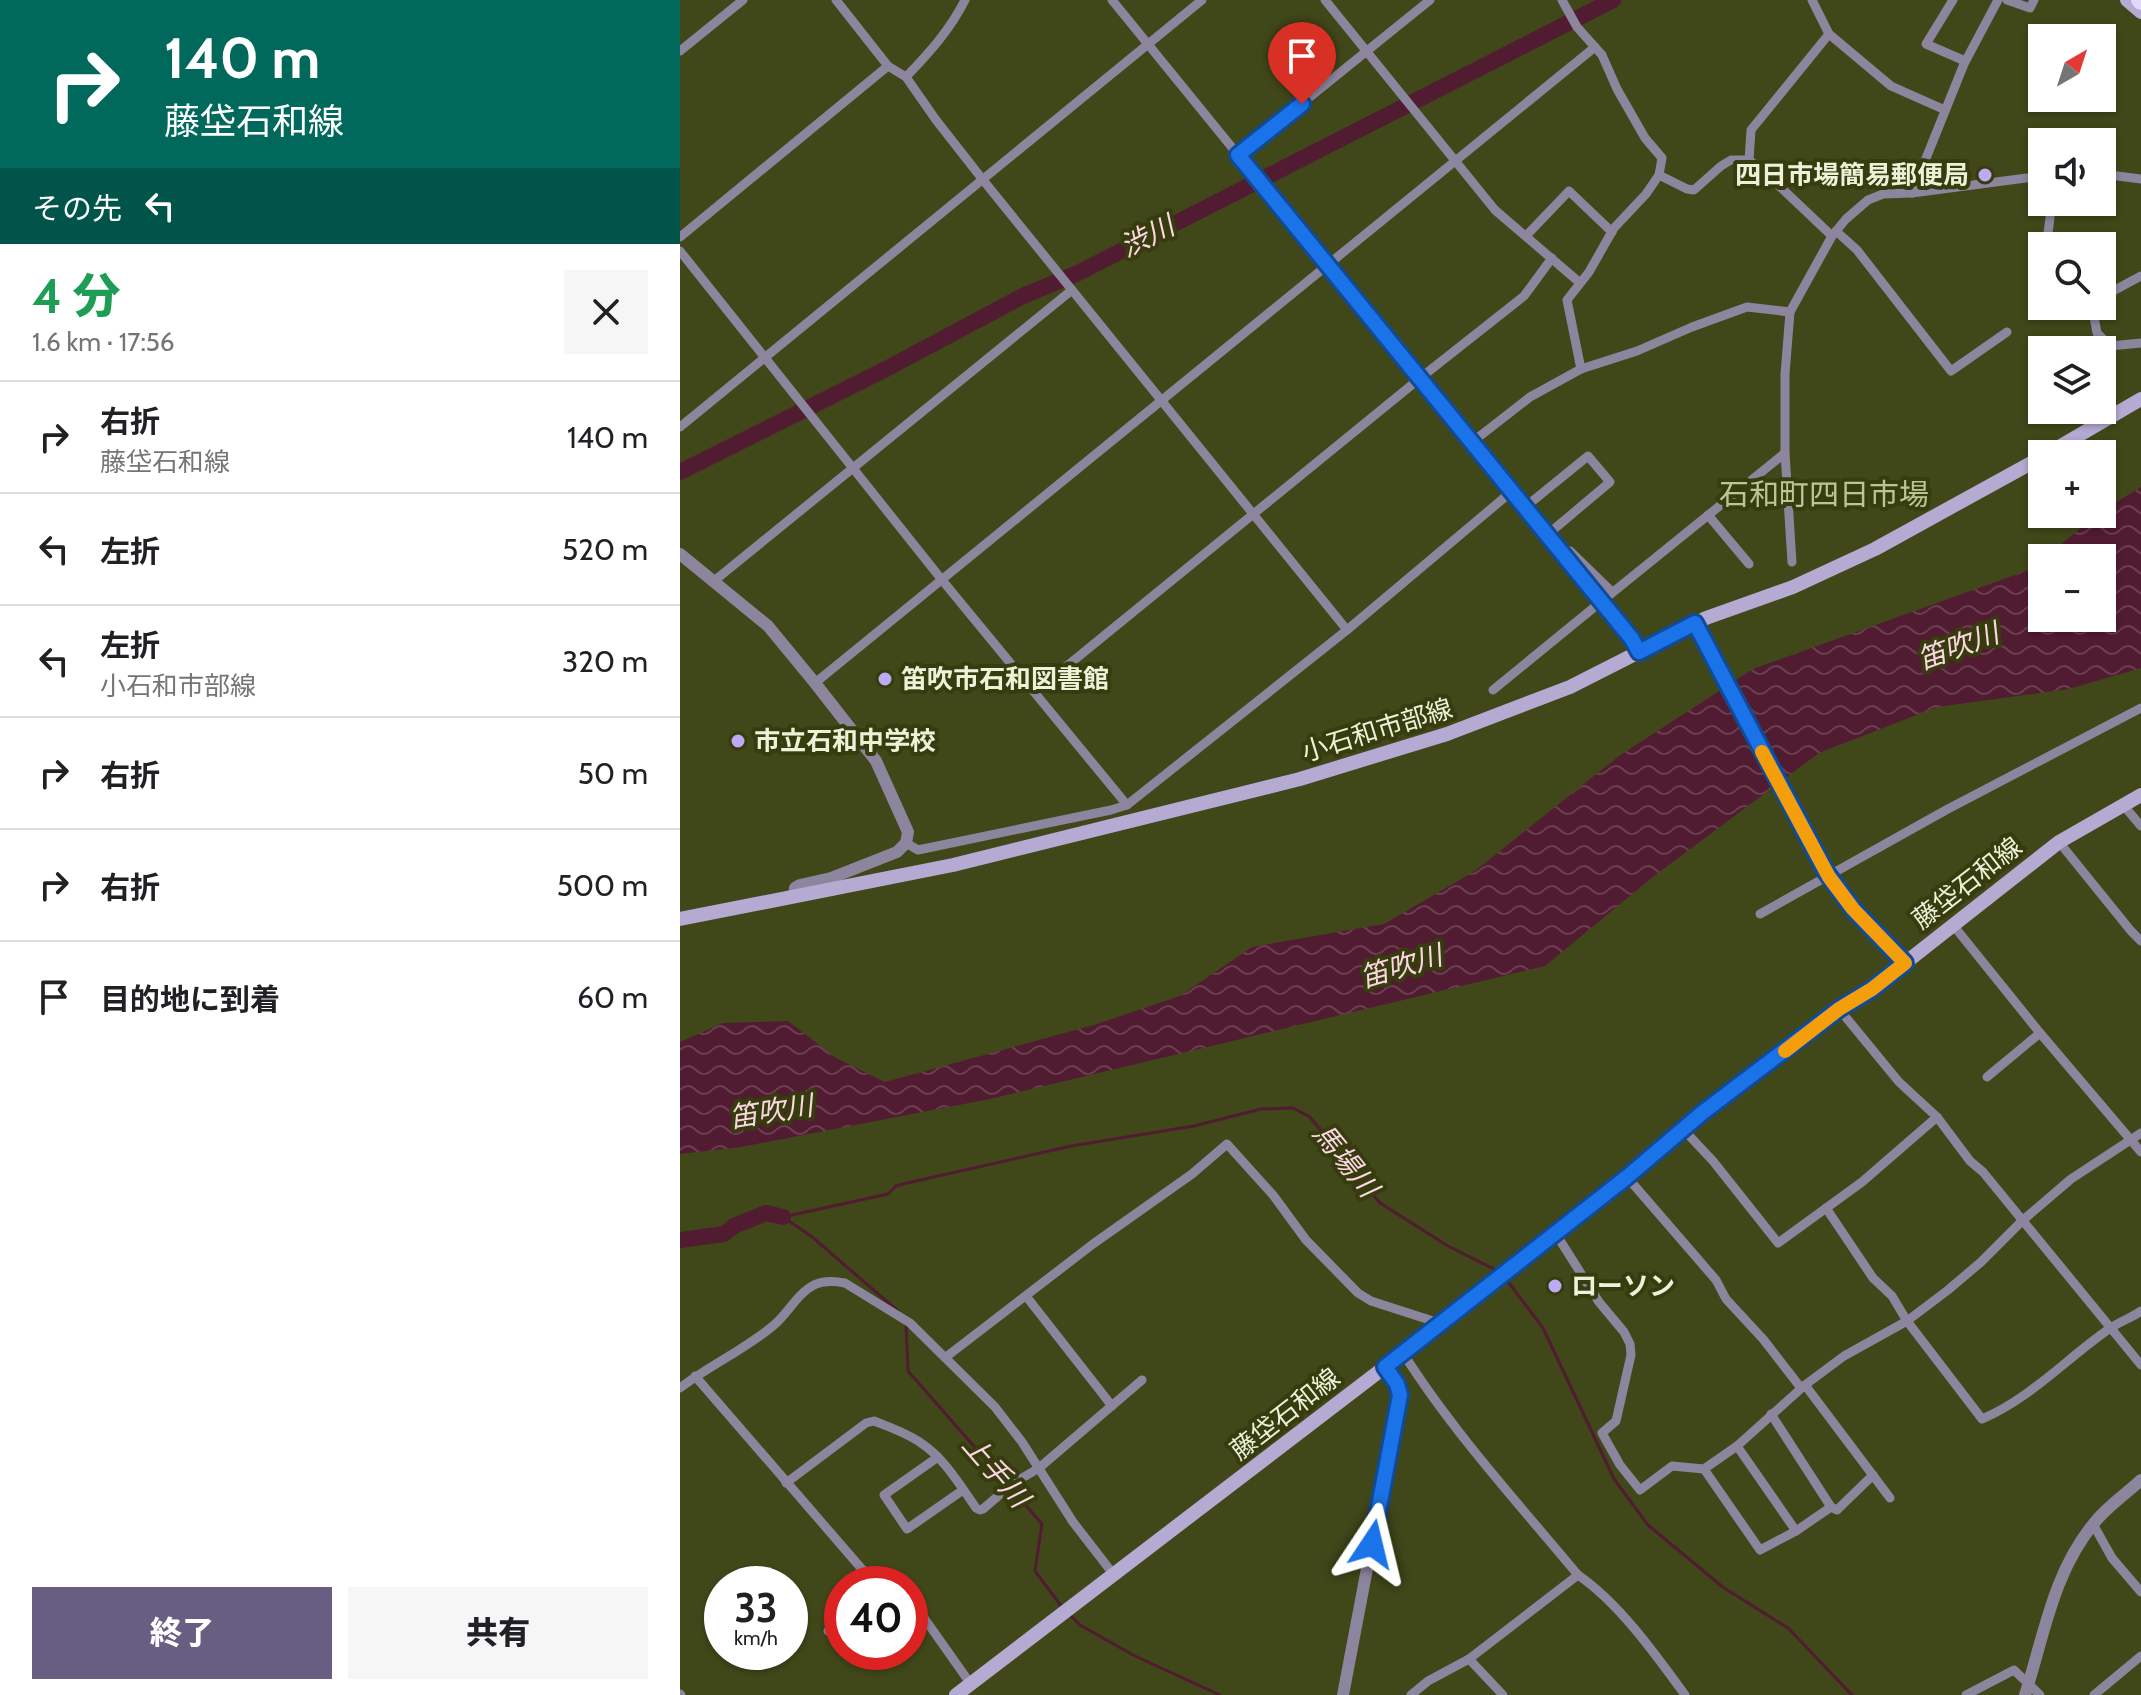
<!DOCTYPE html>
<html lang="ja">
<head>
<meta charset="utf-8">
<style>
	body { margin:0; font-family:Cabin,"Noto Sans JP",sans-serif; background:#f6f6f6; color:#202124; height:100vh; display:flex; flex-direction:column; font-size:30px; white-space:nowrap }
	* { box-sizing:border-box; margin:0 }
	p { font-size:26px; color:#757577 }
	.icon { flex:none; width:44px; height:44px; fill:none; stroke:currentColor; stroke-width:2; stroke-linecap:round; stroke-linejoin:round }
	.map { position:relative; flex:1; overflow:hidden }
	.sheet { display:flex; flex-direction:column; background:#fff; width:680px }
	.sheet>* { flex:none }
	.guide { background:#00695c; color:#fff; overflow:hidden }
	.needle { width:52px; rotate:39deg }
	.controls { position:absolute; left:1348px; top:24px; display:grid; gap:16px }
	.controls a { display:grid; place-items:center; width:88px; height:88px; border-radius:0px; background:#fff; box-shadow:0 2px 6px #0004; font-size:40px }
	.speed { position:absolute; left:24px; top:1566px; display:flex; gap:16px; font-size:40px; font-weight:700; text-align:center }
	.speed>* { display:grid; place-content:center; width:104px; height:104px; border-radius:50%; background:#fff; box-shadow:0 2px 6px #0004; line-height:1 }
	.speed small { font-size:20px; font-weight:400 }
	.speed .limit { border:12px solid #d22; background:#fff; color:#111 }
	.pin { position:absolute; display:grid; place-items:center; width:68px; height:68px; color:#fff; margin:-82px -34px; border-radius:50% 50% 50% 0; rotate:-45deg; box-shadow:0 0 8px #0007 }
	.pin .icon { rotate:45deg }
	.me { position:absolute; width:88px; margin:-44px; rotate:10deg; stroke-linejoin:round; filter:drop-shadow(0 0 6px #0008) }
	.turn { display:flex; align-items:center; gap:28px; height:168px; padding:0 32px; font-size:36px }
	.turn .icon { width:104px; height:104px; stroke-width:2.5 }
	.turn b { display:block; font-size:56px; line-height:68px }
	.then { display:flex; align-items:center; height:76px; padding:0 32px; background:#0003; gap:16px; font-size:30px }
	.round { display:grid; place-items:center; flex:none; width:84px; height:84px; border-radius:0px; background:#f6f6f6 }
	.overview { display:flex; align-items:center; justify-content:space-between; height:136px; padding:0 32px }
	h1 { font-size:48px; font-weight:800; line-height:60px; color:#1e9e55 }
	.cta { display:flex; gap:16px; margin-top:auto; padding:16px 32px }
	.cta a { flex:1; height:92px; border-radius:0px; background:#675e82; color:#fff; font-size:32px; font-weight:800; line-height:92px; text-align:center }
	.cta a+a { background:#f6f6f6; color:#202124 }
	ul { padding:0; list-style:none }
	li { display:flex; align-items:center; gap:24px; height:112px; padding:0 32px; border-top:2px solid #e0e0e0 }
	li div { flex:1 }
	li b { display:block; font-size:30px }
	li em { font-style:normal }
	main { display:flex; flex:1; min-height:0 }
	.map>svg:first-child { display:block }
	.water { fill:url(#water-waves) }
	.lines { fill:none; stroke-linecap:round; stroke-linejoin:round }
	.stream { stroke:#511b32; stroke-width:3 }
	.river { stroke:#511b32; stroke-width:16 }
	.minor { stroke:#8c859e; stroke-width:9 }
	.tertiary { stroke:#8c859e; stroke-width:12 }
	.secondary { stroke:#b4aad2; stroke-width:14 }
	.trunk { stroke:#e0d8f7; stroke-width:16 }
	.route-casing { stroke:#114b97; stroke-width:20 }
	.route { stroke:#1a73e8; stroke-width:14 }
	.slow { stroke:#f59e0b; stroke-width:14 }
	.poi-dot { fill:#bea9f4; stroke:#363c0e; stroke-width:3 }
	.labels { text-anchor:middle; stroke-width:8; stroke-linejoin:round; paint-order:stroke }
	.poi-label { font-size:26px; font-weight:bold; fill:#ecf1d8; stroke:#363c0e; text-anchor:start }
	.street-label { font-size:26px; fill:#ecf1d8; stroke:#363c0e }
	.water-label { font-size:28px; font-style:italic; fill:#fdd6e3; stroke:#363c0e }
	.quarter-label { font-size:30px; fill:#bbc493; stroke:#363c0e }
</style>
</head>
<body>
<main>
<section class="sheet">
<div class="guide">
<div class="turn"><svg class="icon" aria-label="right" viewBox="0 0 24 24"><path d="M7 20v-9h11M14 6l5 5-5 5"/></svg><div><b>140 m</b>藤垈石和線</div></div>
<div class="then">その先<svg class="icon" aria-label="left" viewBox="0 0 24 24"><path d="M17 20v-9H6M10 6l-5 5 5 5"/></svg></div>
</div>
<div class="overview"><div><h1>4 分</h1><p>1.6 km · 17:56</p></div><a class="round"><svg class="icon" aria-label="close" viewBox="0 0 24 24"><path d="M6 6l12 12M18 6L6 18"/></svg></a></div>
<ul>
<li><svg class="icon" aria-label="right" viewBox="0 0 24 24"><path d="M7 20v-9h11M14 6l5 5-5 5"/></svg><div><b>右折</b><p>藤垈石和線</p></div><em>140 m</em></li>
<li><svg class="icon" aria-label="left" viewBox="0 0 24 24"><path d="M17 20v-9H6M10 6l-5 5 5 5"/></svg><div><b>左折</b></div><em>520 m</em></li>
<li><svg class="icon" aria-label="left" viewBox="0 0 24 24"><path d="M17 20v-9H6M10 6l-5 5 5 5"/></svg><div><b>左折</b><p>小石和市部線</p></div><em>320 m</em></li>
<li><svg class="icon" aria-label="right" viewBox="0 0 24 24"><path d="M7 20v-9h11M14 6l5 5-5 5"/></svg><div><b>右折</b></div><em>50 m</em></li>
<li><svg class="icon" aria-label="right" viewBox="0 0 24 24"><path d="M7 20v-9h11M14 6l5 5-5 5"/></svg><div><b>右折</b></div><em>500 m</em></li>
<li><svg class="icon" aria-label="arrive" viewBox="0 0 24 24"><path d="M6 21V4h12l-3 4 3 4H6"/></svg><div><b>目的地に到着</b></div><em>60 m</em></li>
</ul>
<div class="cta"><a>終了</a><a>共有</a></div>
</section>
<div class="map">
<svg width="1461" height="1695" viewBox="0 0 1461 1695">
	<defs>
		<pattern id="water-waves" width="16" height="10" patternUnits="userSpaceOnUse" patternTransform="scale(2)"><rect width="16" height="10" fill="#511b32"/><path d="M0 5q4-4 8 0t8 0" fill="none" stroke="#6a3d4f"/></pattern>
	</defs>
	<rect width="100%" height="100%" fill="#404719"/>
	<path class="water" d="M 1461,487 L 1461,668 L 1389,689 L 1257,707 L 1139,753 L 974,876 L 865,966 L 310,1099 L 61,1147 L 0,1154 L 0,1042 L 43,1023 L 108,1021 L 156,1058 L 205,1082 L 414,1025 L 500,996 L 572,947 L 704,924 L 795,871 L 939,756 L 1073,669 L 1349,570 L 1362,559 L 1362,618 L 1422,618 L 1422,558 L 1364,558 L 1418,514 L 1422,514 L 1422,511 Z"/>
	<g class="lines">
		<g class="stream">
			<path d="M 103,1217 L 208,1194 L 216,1186 L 223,1184 L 391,1146 L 514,1126 L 581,1109 L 613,1108 L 630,1117 L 700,1203 L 768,1246 L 822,1273"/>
			<path d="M 103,1217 L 131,1236 L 218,1311"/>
			<path d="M 826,1279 L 863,1328 L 934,1479 L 968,1525 L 1044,1588 L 1108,1628 L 1172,1695"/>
			<path d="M 226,1324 L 228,1371 L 362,1524 L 355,1571 L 382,1607"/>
			<path d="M 390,1615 L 400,1625 L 455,1656 L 540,1695"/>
		</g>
		<g class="river">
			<path d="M 0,472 L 206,369 L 343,296 L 398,273 L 933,0"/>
			<path d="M 0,1240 L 44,1234 L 54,1226 L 86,1213 L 103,1217"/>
		</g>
		<g class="minor">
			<path d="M 156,0 L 208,66 L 226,77 L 256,120 L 303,180 L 667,630"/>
			<path d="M 432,0 L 952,639 L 959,652"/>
			<path d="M 645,0 L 815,210 L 899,282"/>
			<path d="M 882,0 L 897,27 L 922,55 L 937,89 L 965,138 L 982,158 L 979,175 L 966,194 L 934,228 L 909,272 L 887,300 L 901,369"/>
			<path d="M 1132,0 L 1149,34 L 1211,86 L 1265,110"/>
			<path d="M 1273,0 L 1246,44 L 1285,61"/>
			<path d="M 1327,0 L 1350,8 L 1354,0"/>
			<path d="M 0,51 L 63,0"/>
			<path d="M 226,77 C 249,53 270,30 285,0"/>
			<path d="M 558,155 L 750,0"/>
			<path d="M 1069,160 L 1071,130 L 1149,34"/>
			<path d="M 1422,174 L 1461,179"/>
			<path d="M 979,175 L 1007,189 L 1014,190 L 1041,166 L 1051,160 L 1069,160 L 1095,182 L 1152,236"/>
			<path d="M 1232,193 L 1284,64 L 1318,0"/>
			<path d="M 1372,202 L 1368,233 L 1379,246"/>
			<path d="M 1156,231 L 1177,250 L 1271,371 L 1327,332"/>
			<path d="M 846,236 L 889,191 L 932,232"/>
			<path d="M 0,237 L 208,66"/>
			<path d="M 0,251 L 262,580 L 447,805"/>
			<path d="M 1422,297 L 1461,276"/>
			<path d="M 1412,306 L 1417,333 L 1430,346 L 1461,343"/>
			<path d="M 0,427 L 522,0"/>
			<path d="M 791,443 L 850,397 L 901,369 L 957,351 L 1012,327 L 1067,307 L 1110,312"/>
			<path d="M 844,508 L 908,456 L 930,482 L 867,535"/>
			<path d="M 1028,515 L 1069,564"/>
			<path d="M 880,551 L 890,551 L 932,592"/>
			<path d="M 1112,562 L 1105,453 L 1105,374 L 1110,312 L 1152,236 L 1166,219 L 1188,200 L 1203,194 L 1232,193 L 1362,176"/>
			<path d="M 34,581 L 392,290"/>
			<path d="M 927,597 L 1105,453"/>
			<path d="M 135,683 L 915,47"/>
			<path d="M 813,690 L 917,605"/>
			<path d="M 355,692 L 739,379 L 844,296 L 872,258"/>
			<path d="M 1444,806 L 1461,826"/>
			<path d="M 1379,842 L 1451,931 L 1461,941"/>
			<path d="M 226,843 L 238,850 L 431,810 L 447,805 L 667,630 L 831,492"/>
			<path d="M 1080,914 L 1266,810 L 1461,708"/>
			<path d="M 1273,925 L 1360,1033 L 1461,1152"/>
			<path d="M 1159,1009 L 1219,1082 L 1257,1117 L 1290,1161 L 1303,1172 L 1461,1365"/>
			<path d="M 1307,1077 L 1360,1033"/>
			<path d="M 1003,1129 L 1033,1161 L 1098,1243 L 1182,1182 L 1257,1117"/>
			<path d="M 947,1177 L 1036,1280 L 1046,1299 L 1083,1339 L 1121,1388"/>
			<path d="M 1146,1208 L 1193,1278 L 1212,1296 L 1227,1321 L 1302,1419 C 1350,1399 1387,1358 1429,1329 C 1439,1322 1451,1318 1461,1311"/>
			<path d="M 876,1234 L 919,1302 L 944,1332 L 950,1344 L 951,1355 L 936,1421 L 922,1433 L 940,1465 L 960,1490 L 992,1466 L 1024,1469 L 1057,1446 L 1125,1385 L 1164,1356 L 1227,1321 L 1268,1290 L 1301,1262 L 1342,1221 L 1391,1179 L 1461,1133"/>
			<path d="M 346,1296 L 432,1406"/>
			<path d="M 723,1353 C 773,1432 838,1503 898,1575 C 939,1603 976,1655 1005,1695"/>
			<path d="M 266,1357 L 413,1244 L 512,1174 L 547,1144 L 593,1195 L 626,1240 L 678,1293 L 691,1301 L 753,1321 L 758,1326"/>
			<path d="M 15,1376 L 181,1568 L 190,1576 L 205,1584"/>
			<path d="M 1125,1385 L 1210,1498"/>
			<path d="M 0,1388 C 30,1365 66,1349 94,1325 C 108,1313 118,1293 134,1285 C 144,1280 155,1281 165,1283 L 230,1323 L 315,1407 L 342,1442 L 393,1522 L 434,1575"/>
			<path d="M 1091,1414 L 1151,1507 L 1157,1510 L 1193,1475"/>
			<path d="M 1057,1446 L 1116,1531"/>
			<path d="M 258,1457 L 204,1495 L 227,1529 L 283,1490"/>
			<path d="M 1024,1469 L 1080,1550 L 1116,1531 L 1151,1507"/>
			<path d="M 106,1483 L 186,1423 L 194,1421 C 209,1427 227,1433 241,1443 C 264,1458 280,1485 296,1508 L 300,1510 L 303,1509 L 332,1484 L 359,1468 L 462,1380"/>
			<path d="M 1413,1524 L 1432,1558 L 1461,1592"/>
			<path d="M 230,1598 L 290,1683"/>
			<path d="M 148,1631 L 162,1621"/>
			<path d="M 789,1659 L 823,1695"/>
			<path d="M 0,1694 L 1,1695"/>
			<path d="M 731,1695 L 748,1681 L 789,1659 L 898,1575"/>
			<path d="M 1286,1695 L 1334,1670 L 1360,1695"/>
			<path d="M 1414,1695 L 1461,1656"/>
		</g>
		<g class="tertiary">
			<path d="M 0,554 L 88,626 L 135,683 L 196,761 L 228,832 L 226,843 L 217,852 L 151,878 L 120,885 L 115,888 L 114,897"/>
			<path d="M 1015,623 L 1146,872 L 1173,909 L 1225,963"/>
			<path d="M 663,1695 L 720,1395 L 717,1384 L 705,1367"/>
			<path d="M 1345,1695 C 1364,1636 1373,1572 1415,1522 C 1428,1506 1446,1494 1461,1480"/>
		</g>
		<g class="secondary">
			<path d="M 1447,0 L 1461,12"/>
			<path d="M 1367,454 L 1461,399"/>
			<path d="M 0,919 L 273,865 L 620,779 L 767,734 L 890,687 L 1026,618 L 1113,587 L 1195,549 L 1362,457"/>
			<path d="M 276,1695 L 816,1282 L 947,1177 L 1022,1113 L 1159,1009 L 1192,989 L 1379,842 L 1461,795"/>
		</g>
		<path class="trunk" d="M 1459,0 L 1461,2"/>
	</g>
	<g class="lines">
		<g class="route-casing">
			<path id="route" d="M 622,104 L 558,155 L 952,639 L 959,652 L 1015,623 L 1146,872 L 1173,909 L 1225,963 L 1192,989 L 1159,1009 L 1022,1113 L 947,1177 L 705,1367 L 717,1384 L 720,1395 L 692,1544"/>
		</g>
		<use href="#route" class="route"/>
		<path class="slow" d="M 1082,752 L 1149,877 L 1173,909 L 1225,963 L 1192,989 L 1159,1009 L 1105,1051"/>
	</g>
	<g class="poi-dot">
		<circle cx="1305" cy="175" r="8"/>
		<circle cx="205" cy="679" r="8"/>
		<circle cx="58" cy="741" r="8"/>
		<circle cx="875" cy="1286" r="8"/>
	</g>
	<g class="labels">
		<g class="poi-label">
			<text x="1289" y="184" text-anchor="end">四日市場簡易郵便局</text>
			<text x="221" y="688">笛吹市石和図書館</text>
			<text x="74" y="750">市立石和中学校</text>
			<text x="891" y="1295">ローソン</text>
		</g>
		<g class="street-label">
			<text transform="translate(697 730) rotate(-17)" y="9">小石和市部線</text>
			<text transform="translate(1287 883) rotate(-38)" y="9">藤垈石和線</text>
			<text transform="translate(605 1414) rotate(-38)" y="9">藤垈石和線</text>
		</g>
		<g class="water-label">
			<text transform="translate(467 236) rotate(-27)" y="10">渋川</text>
			<text transform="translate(1278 646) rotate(-20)" y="10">笛吹川</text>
			<text transform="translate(721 966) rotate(-17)" y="10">笛吹川</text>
			<text transform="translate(91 1111) rotate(-9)" y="10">笛吹川</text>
			<text transform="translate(666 1160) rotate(51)" y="10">馬場川</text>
			<text transform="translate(316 1471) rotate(49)" y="10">上手川</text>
		</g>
		<g class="quarter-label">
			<text x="1144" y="505">石和町四日市場</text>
		</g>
	</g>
</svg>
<div class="controls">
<a><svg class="needle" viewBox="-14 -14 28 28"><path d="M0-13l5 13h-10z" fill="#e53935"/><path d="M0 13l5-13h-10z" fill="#757577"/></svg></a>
<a><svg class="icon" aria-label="sound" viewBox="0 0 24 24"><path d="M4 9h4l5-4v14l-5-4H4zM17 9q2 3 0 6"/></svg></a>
<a><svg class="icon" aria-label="search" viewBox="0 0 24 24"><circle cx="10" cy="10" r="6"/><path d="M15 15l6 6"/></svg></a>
<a><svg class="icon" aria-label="layers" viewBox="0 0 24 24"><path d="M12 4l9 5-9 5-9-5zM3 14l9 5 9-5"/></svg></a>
<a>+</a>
<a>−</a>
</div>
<div class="speed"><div>33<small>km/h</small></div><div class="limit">40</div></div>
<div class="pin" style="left:622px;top:104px;background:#d93025"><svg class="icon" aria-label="arrive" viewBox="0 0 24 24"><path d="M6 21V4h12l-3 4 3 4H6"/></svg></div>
<svg class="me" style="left:692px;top:1544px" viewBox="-20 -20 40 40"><path d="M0-17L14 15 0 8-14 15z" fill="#1a73e8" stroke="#fff" stroke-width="4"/></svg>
</div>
</main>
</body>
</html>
